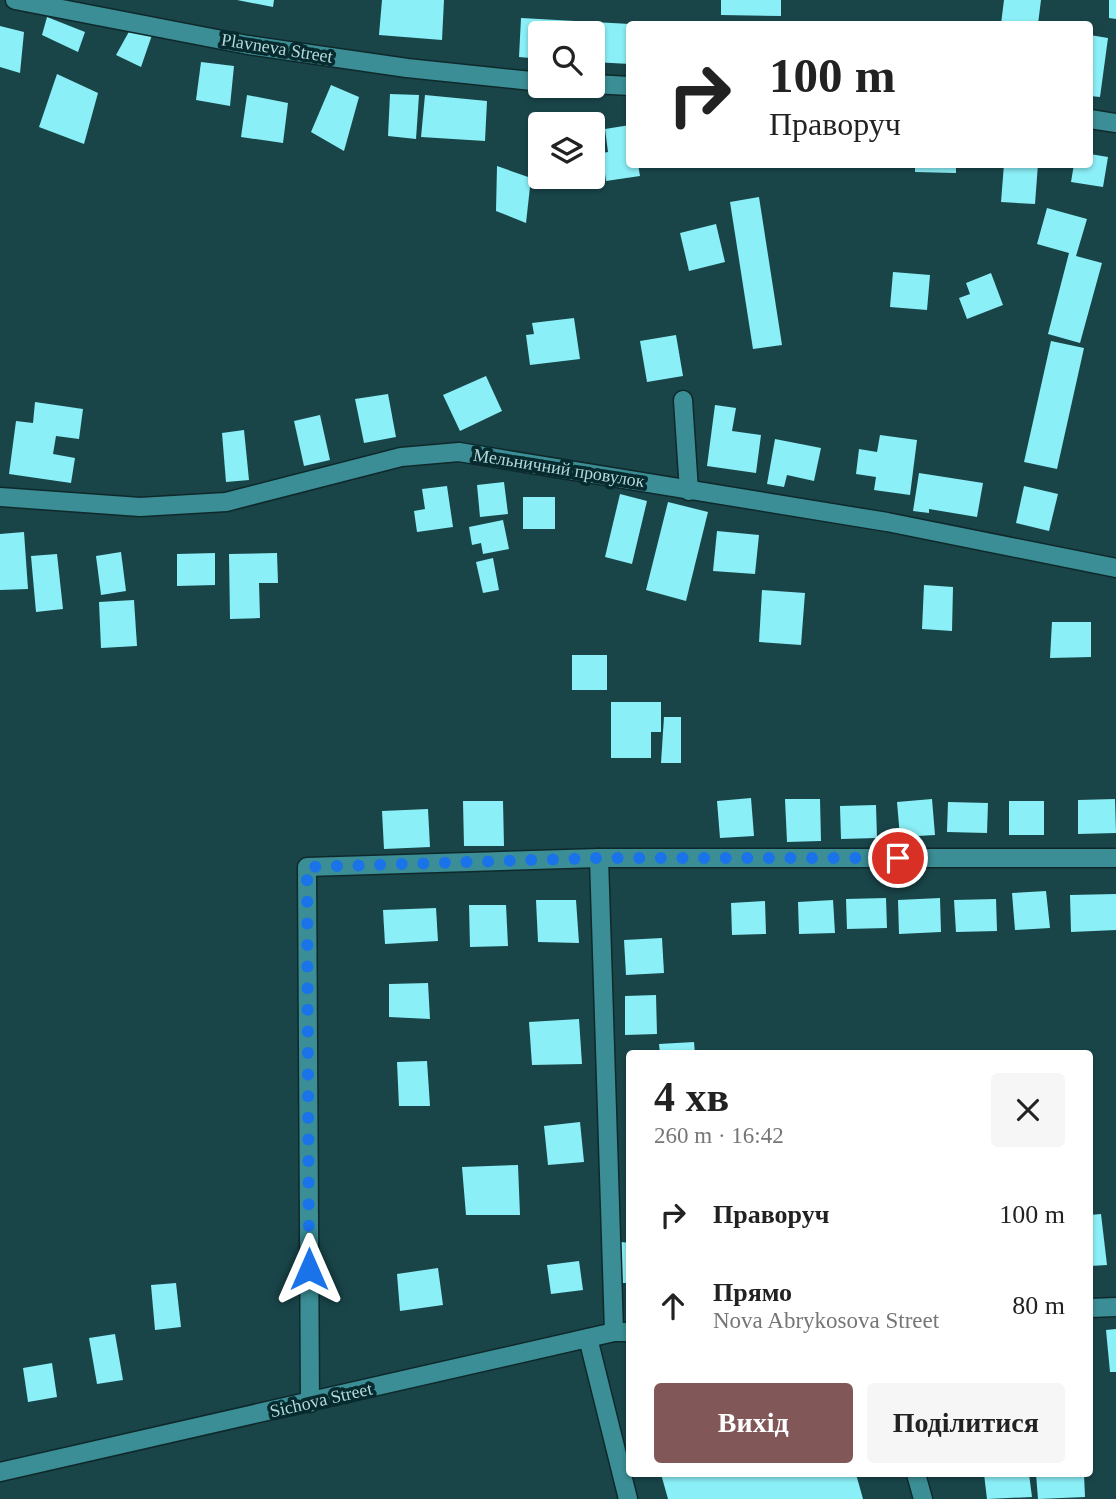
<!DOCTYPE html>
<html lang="uk">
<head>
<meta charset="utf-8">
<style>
	body { margin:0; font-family:"Times New Roman",serif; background:#f6f6f6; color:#222; height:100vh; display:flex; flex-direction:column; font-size:26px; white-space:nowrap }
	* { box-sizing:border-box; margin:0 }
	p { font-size:23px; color:#767676 }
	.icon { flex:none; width:38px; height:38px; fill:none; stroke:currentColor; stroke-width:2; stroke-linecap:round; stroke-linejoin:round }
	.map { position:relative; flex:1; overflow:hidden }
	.sheet { position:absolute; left:626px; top:1050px; width:467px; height:427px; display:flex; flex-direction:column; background:#fff; border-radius:7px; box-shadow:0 2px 5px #0004 }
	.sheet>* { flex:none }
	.top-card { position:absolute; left:626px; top:21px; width:467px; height:147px; border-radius:7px; box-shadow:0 2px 5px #0004; background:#fff; color:#222; overflow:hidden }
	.controls { position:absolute; left:528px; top:21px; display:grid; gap:14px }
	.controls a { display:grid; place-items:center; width:77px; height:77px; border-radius:7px; background:#fff; box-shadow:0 2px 5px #0004; font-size:35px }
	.pin { position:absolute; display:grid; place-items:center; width:60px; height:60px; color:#fff; margin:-30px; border:4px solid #fff; border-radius:50%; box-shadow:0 2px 7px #0007 }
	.me { position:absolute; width:77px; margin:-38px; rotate:0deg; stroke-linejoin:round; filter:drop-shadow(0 0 5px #0008) }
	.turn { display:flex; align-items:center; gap:24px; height:147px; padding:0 28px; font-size:32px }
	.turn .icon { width:91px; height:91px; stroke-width:2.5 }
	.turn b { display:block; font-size:49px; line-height:60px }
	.round { display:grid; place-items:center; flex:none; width:74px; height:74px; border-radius:7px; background:#f6f6f6 }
	.head { display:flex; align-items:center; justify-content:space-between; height:119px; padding:0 28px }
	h1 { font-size:42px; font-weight:800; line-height:52px }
	.action { display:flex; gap:14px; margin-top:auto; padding:14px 28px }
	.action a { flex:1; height:80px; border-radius:7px; background:#815857; color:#fff; font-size:28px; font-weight:800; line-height:80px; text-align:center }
	.action a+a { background:#f6f6f6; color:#222 }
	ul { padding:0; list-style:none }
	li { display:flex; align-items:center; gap:21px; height:91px; padding:0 28px }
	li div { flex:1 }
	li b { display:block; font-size:26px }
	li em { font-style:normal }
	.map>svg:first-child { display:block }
	.building { fill:#8beff7 }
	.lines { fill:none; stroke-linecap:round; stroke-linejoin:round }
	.minor-casing { stroke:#0f292b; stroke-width:21 }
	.minor { stroke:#3b8e95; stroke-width:18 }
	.route { stroke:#1a73e8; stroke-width:12; stroke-dasharray:0 21.6 }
	.labels { text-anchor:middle; stroke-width:7; stroke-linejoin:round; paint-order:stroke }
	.street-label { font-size:18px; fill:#b3d9dc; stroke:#062a2d }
</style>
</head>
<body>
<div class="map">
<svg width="1116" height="1499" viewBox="0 0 1116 1499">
	<rect width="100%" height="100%" fill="#194549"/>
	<g class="building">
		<path d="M 237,0 L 274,0 L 273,7 Z"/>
		<path d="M 382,0 L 444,0 L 442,40 L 379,35 Z"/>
		<path d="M 721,0 L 781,0 L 781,16 L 721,15 Z"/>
		<path d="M 1004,0 L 1041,0 L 1038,24 L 1001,24 Z"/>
		<path d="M 1109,0 L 1116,0 L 1116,19 L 1109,18 Z"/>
		<path d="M 47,17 L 85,32 L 78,52 L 42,35 Z"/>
		<path d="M 521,18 L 630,24 L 630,64 L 593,62 L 593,33 L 541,33 L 541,59 L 519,57 Z"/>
		<path d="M 0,26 L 24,32 L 20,73 L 0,67 Z"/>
		<path d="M 131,28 L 152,35 L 141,67 L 116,55 Z"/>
		<path d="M 1090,35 L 1108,38 L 1100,97 L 1090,96 Z"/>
		<path d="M 201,62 L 234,66 L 230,106 L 196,100 Z"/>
		<path d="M 57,74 L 98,93 L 84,144 L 39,127 Z"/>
		<path d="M 331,85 L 359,97 L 344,151 L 311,132 Z"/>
		<path d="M 390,94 L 419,95 L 416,139 L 388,136 Z"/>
		<path d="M 247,95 L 288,103 L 283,143 L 241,137 Z"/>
		<path d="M 425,95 L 487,101 L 485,141 L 421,137 Z"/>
		<path d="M 630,125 L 630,164 L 638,164 L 640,176 L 606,181 L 602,153 L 608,152 L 605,129 Z"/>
		<path d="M 1090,154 L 1108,157 L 1103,187 L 1071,182 L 1074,164 L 1090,164 Z"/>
		<path d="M 915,164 L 956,164 L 956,173 L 915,172 Z"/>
		<path d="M 1004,164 L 1038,164 L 1035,204 L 1001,202 Z"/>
		<path d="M 497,166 L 531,178 L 526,223 L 496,211 Z"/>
		<path d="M 759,197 L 782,345 L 753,349 L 730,202 Z"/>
		<path d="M 1047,208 L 1087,219 L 1076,256 L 1102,263 L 1080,343 L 1048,334 L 1069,253 L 1037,244 Z"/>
		<path d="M 716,224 L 725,262 L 689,271 L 680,233 Z"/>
		<path d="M 893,272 L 930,275 L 927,310 L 890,307 Z"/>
		<path d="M 991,273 L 1003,305 L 967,319 L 959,298 L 970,294 L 966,283 Z"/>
		<path d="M 574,318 L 580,359 L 530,365 L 526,335 L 534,334 L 532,323 Z"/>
		<path d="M 676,335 L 683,376 L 647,382 L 640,341 Z"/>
		<path d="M 1051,341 L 1084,348 L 1057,469 L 1024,462 Z"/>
		<path d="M 486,376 L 502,411 L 460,431 L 443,395 Z"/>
		<path d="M 388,394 L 396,437 L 364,443 L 355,399 Z"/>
		<path d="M 35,402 L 83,409 L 79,439 L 56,436 L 53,454 L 75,458 L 71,483 L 9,474 L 16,421 L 33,423 Z"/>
		<path d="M 715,405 L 736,408 L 732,431 L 761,435 L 756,473 L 707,466 Z"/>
		<path d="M 320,415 L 330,460 L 304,466 L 294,421 Z"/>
		<path d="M 244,430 L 249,480 L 226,482 L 222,433 Z"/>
		<path d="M 880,435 L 917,440 L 910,495 L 874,490 L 876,477 L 856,474 L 859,449 L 877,452 Z"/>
		<path d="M 775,439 L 821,448 L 814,481 L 787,475 L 784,487 L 767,484 Z"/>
		<path d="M 919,473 L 983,483 L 977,517 L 929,509 L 929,513 L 913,511 Z"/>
		<path d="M 504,482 L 508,514 L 480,517 L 477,485 Z"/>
		<path d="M 447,486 L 453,527 L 417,532 L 414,511 L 425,509 L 422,489 Z"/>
		<path d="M 1024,486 L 1058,494 L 1049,531 L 1016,523 Z"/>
		<path d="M 620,494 L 647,501 L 632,564 L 605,557 Z"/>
		<rect x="523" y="497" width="32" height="32"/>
		<path d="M 668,502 L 708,512 L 686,601 L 646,590 Z"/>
		<path d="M 503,520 L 509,549 L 483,554 L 481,543 L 472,545 L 469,527 Z"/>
		<path d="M 717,531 L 759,535 L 755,574 L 713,571 Z"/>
		<path d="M 24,532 L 28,589 L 0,590 L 0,534 Z"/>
		<path d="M 121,552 L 126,591 L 101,595 L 96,556 Z"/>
		<path d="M 215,553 L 215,585 L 177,586 L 177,554 Z"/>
		<path d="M 277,553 L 278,583 L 259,583 L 260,618 L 230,619 L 229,554 Z"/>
		<path d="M 57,554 L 63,609 L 36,612 L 31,556 Z"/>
		<path d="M 493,558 L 499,590 L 483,593 L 476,562 Z"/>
		<path d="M 924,585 L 953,587 L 952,631 L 922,629 Z"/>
		<path d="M 762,590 L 805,593 L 801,645 L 759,642 Z"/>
		<path d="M 134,600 L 137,646 L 101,648 L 99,602 Z"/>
		<path d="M 1052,622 L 1091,622 L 1091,657 L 1050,658 Z"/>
		<rect x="572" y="655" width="35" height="35"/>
		<path d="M 611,702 L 661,702 L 661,732 L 651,732 L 651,758 L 611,758 Z"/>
		<path d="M 664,717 L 681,717 L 681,763 L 661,763 Z"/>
		<path d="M 751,798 L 754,836 L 720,838 L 717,801 Z"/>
		<path d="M 785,799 L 820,799 L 821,841 L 787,842 Z"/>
		<path d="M 932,799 L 935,835 L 900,837 L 897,802 Z"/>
		<path d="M 1115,799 L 1116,833 L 1078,834 L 1078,800 Z"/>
		<path d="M 463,801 L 503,801 L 504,846 L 464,846 Z"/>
		<rect x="1009" y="801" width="35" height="34"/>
		<path d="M 948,802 L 988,803 L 987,833 L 947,832 Z"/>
		<path d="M 876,805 L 877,838 L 841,839 L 840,806 Z"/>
		<path d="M 428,809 L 430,847 L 384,849 L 382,811 Z"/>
		<path d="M 1046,891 L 1050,928 L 1015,930 L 1012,893 Z"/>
		<path d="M 1116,894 L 1116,930 L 1071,932 L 1070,895 Z"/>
		<path d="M 886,898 L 887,928 L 847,929 L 846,899 Z"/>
		<path d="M 940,898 L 941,932 L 899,934 L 898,900 Z"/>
		<path d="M 996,899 L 997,931 L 956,932 L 954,900 Z"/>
		<path d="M 536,900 L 576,900 L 579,943 L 538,942 Z"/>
		<path d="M 833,900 L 835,933 L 799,934 L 798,902 Z"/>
		<path d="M 765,901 L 766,934 L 732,935 L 731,903 Z"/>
		<path d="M 469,905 L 506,905 L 508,946 L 470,947 Z"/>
		<path d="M 436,908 L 438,941 L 385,944 L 383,910 Z"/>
		<path d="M 662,938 L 664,973 L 626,975 L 624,940 Z"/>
		<path d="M 428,983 L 430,1019 L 389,1017 L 389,984 Z"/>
		<path d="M 656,995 L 657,1034 L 625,1035 L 625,996 Z"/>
		<path d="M 579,1019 L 582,1064 L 532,1065 L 529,1022 Z"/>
		<path d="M 694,1042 L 695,1054 L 660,1054 L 659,1044 Z"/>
		<path d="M 427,1061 L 430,1106 L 399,1106 L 397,1062 Z"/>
		<path d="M 580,1122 L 584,1162 L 548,1165 L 544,1126 Z"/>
		<path d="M 518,1165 L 520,1215 L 466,1215 L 462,1167 Z"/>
		<path d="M 1101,1214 L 1107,1265 L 1090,1266 L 1090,1215 Z"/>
		<path d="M 621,1242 L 630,1243 L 630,1283 L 619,1283 Z"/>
		<path d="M 579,1261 L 583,1290 L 551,1294 L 547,1265 Z"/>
		<path d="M 438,1268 L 443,1305 L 400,1311 L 397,1274 Z"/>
		<path d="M 176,1283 L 181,1327 L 155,1330 L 151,1285 Z"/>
		<path d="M 1116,1329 L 1116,1372 L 1110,1372 L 1106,1330 Z"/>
		<path d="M 115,1334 L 123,1380 L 97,1384 L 89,1338 Z"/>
		<path d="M 52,1363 L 57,1397 L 28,1402 L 23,1368 Z"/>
		<path d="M 661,1474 L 856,1474 L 863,1499 L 668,1499 Z"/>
		<path d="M 984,1474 L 1029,1474 L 1032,1497 L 987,1499 Z"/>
		<path d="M 1036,1474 L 1084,1474 L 1085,1497 L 1038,1499 Z"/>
	</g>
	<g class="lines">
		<g class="minor-casing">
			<g id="minor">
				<path d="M 15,0 L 248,45 L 407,68 L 541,82"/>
				<path d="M 593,84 L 630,86"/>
				<path d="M 1090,119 L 1116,123"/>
				<path d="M 683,400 L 689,491"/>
				<path d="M 0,497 L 140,507 L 226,502 L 401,457 L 459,452 L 887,522 L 1116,568"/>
				<path d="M 599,858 L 614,1332"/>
				<path d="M 1090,1308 L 1116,1307"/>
				<path d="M 588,1338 L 628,1499"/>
				<path d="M 310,1403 L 307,867 L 599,858 L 1116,858"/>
				<path d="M 0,1472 L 614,1332 L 630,1332"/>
				<path d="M 916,1474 L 923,1499"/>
			</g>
		</g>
		<use href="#minor" class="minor"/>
	</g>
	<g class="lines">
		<path class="route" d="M 309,1269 L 307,867 L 599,858 L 898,858"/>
	</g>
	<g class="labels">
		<g class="street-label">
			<text transform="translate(277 48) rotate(9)" y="6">Plavneva Street</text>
			<text transform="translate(559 468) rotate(9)" y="6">Мельничний провулок</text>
			<text transform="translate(321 1400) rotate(-13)" y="6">Sichova Street</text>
		</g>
	</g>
</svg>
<div class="controls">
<a><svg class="icon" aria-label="search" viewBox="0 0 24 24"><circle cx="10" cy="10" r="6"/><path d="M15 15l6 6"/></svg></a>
<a><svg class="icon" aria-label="layers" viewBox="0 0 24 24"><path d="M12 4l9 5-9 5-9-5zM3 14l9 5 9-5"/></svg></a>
</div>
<div class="pin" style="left:898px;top:858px;background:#d93025"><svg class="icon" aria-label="arrive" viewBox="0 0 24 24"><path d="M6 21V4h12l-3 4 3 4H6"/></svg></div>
<svg class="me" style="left:309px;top:1269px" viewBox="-20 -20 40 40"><path d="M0-17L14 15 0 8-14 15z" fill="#1a73e8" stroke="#fff" stroke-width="4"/></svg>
<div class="top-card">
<div class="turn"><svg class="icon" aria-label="right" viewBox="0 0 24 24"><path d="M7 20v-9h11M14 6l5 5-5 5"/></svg><div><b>100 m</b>Праворуч</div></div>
</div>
<section class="sheet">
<div class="head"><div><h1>4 хв</h1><p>260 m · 16:42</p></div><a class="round"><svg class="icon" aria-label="close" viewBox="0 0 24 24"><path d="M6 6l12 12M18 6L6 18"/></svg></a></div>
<ul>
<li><svg class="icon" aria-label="right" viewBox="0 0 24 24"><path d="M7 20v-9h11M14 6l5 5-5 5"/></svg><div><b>Праворуч</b></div><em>100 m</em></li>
<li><svg class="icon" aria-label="ahead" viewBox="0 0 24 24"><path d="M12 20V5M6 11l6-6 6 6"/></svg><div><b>Прямо</b><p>Nova Abrykosova Street</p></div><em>80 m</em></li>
</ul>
<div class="action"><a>Вихід</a><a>Поділитися</a></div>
</section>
</div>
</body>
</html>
